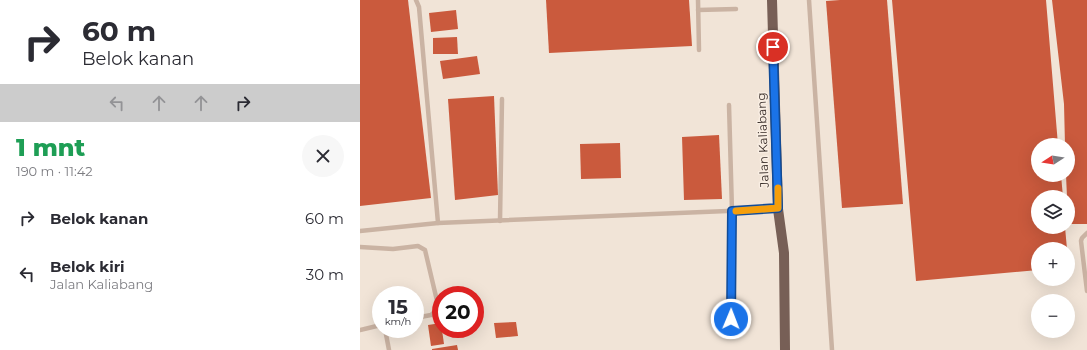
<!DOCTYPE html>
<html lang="id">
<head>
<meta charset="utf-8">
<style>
	body { margin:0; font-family:Montserrat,sans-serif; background:#f7f7f7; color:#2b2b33; height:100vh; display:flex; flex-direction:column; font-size:15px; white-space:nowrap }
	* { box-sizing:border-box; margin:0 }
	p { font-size:13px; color:#7c7c81 }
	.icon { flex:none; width:22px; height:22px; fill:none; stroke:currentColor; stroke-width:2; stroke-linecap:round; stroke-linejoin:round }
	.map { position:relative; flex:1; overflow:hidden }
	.drawer { display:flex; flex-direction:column; background:#fff; width:360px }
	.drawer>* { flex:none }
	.top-card { background:#fff; color:#2b2b33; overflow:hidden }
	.needle { width:26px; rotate:258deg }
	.tools { position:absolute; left:671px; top:138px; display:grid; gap:8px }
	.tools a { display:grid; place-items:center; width:44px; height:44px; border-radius:50%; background:#fff; box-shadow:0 4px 16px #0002; font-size:20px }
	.speed { position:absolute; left:12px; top:286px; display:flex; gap:8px; font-size:20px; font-weight:700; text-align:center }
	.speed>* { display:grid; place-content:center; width:52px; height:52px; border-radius:50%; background:#fff; box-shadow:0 4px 16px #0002; line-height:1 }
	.speed small { font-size:10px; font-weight:400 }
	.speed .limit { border:6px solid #d22; background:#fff; color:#111 }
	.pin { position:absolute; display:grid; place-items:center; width:34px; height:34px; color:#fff; margin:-17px; border:2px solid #fff; border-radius:50%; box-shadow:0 1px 4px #0007 }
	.me { position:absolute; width:44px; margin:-22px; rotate:1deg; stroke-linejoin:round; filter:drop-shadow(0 0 3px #0008) }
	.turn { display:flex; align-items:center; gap:14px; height:84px; padding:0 16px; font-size:18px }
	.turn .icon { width:52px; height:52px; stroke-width:2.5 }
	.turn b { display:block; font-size:28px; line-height:34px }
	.lanes { display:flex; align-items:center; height:38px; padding:0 16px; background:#0003; justify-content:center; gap:20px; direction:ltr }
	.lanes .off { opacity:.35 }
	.round { display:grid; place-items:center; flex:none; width:42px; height:42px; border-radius:21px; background:#f7f7f7 }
	.summary { display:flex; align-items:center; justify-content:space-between; height:68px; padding:0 16px }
	h1 { font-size:24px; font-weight:800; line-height:30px; color:#1e9e55 }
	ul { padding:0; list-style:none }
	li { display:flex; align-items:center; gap:12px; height:56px; padding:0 16px }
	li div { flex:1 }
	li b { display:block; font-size:15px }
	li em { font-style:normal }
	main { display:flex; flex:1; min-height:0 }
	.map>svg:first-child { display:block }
	.building { fill:#ca5a3d }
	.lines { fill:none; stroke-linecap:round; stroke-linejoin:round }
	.service { stroke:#cab3a3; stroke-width:4.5 }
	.primary { stroke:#775f56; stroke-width:10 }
	.route-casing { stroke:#114b97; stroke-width:10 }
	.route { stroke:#1a73e8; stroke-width:7 }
	.slow { stroke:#f59e0b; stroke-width:7 }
	.labels { text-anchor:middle; stroke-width:3; stroke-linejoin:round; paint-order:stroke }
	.street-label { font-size:12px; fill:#342925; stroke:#f9eee3 }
</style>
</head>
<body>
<main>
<section class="drawer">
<div class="top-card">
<div class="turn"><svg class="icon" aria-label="right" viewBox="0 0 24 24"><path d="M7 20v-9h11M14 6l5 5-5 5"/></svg><div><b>60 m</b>Belok kanan</div></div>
<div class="lanes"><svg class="icon off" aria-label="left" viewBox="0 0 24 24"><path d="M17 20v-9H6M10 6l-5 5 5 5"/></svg><svg class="icon off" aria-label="ahead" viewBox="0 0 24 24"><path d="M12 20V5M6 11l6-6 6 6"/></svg><svg class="icon off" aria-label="ahead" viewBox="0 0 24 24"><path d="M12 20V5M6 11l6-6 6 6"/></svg><svg class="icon" aria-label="right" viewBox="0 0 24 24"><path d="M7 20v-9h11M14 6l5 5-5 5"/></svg></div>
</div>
<div class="summary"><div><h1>1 mnt</h1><p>190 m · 11:42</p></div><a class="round"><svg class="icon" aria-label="close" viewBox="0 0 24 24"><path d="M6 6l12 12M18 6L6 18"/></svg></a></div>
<ul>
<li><svg class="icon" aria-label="right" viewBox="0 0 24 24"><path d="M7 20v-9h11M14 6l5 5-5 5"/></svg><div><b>Belok kanan</b></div><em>60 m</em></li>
<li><svg class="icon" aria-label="left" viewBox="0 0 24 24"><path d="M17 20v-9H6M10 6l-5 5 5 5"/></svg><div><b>Belok kiri</b><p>Jalan Kaliabang</p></div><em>30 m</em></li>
</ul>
</section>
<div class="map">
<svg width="727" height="350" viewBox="0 0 727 350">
	<rect width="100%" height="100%" fill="#f1e4d7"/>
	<g class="building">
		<path d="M 0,0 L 48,0 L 71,198 L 0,206 Z"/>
		<path d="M 186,0 L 329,0 L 332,46 L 189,53 Z"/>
		<path d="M 480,0 L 527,0 L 543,204 L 482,208 L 466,1 Z"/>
		<path d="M 532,0 L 686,0 L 698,145 L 678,145 L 678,175 L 701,175 L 703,197 L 678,197 L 678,227 L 705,227 L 707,249 L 678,249 L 678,270 L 556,281 Z"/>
		<path d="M 692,0 L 727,0 L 727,224 L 708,224 L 708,197 L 707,197 L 706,175 L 708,175 L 708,145 L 705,145 L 704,104 Z"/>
		<path d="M 96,10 L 98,29 L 71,32 L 69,13 Z"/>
		<path d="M 97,37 L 98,54 L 73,54 L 73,38 Z"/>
		<path d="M 117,56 L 120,74 L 83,79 L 80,61 Z"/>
		<path d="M 134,96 L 138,195 L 95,200 L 88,99 Z"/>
		<path d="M 359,135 L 362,199 L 324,200 L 322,137 Z"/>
		<path d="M 260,143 L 261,178 L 221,179 L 220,144 Z"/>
		<path d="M 156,322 L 158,336 L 136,338 L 134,323 Z"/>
		<path d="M 81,323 L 84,344 L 71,346 L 68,325 Z"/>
		<path d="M 97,345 L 98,350 L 72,350 L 72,349 Z"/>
	</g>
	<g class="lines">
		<g class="service">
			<path d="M 56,0 L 59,7 L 78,223"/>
			<path d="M 338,0 L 339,50"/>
			<path d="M 449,0 L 472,350"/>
			<path d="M 338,10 L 376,9"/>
			<path d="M 369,105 L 372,211 L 371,319"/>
			<path d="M 140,221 L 142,99"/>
			<path d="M 0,231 L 78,223 L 418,209"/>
			<path d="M 727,233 L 722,238 L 721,241 L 727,291"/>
			<path d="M 0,247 L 33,249 L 58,246 L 65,250 L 78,305 L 78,309 L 71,315 L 55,318"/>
			<path d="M 25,329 L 29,350"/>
			<path d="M 0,330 L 21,325"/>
		</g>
		<path class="primary" d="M 412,0 L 418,209 L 424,253 L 425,350"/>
	</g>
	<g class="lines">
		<g class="route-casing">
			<path id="route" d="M 371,319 L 372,211 L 418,208 L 413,47"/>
		</g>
		<use href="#route" class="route"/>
		<path class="slow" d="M 376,211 L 418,208 L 418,188"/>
	</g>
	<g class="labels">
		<g class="street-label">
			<text transform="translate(403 140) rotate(-92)" y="4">Jalan Kaliabang</text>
		</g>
	</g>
</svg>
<div class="tools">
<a><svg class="needle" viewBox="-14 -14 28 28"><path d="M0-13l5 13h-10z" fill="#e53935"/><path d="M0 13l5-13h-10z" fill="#7c7c81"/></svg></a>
<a><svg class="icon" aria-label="layers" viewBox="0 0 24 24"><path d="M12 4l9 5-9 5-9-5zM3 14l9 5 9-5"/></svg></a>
<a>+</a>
<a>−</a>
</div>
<div class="speed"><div>15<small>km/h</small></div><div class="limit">20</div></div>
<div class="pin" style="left:413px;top:47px;background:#d93025"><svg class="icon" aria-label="arrive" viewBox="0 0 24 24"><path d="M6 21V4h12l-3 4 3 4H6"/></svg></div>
<svg class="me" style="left:371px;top:319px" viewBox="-20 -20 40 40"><circle r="17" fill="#1a73e8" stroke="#fff" stroke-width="3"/><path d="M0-11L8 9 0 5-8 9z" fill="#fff"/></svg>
</div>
</main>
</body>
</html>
